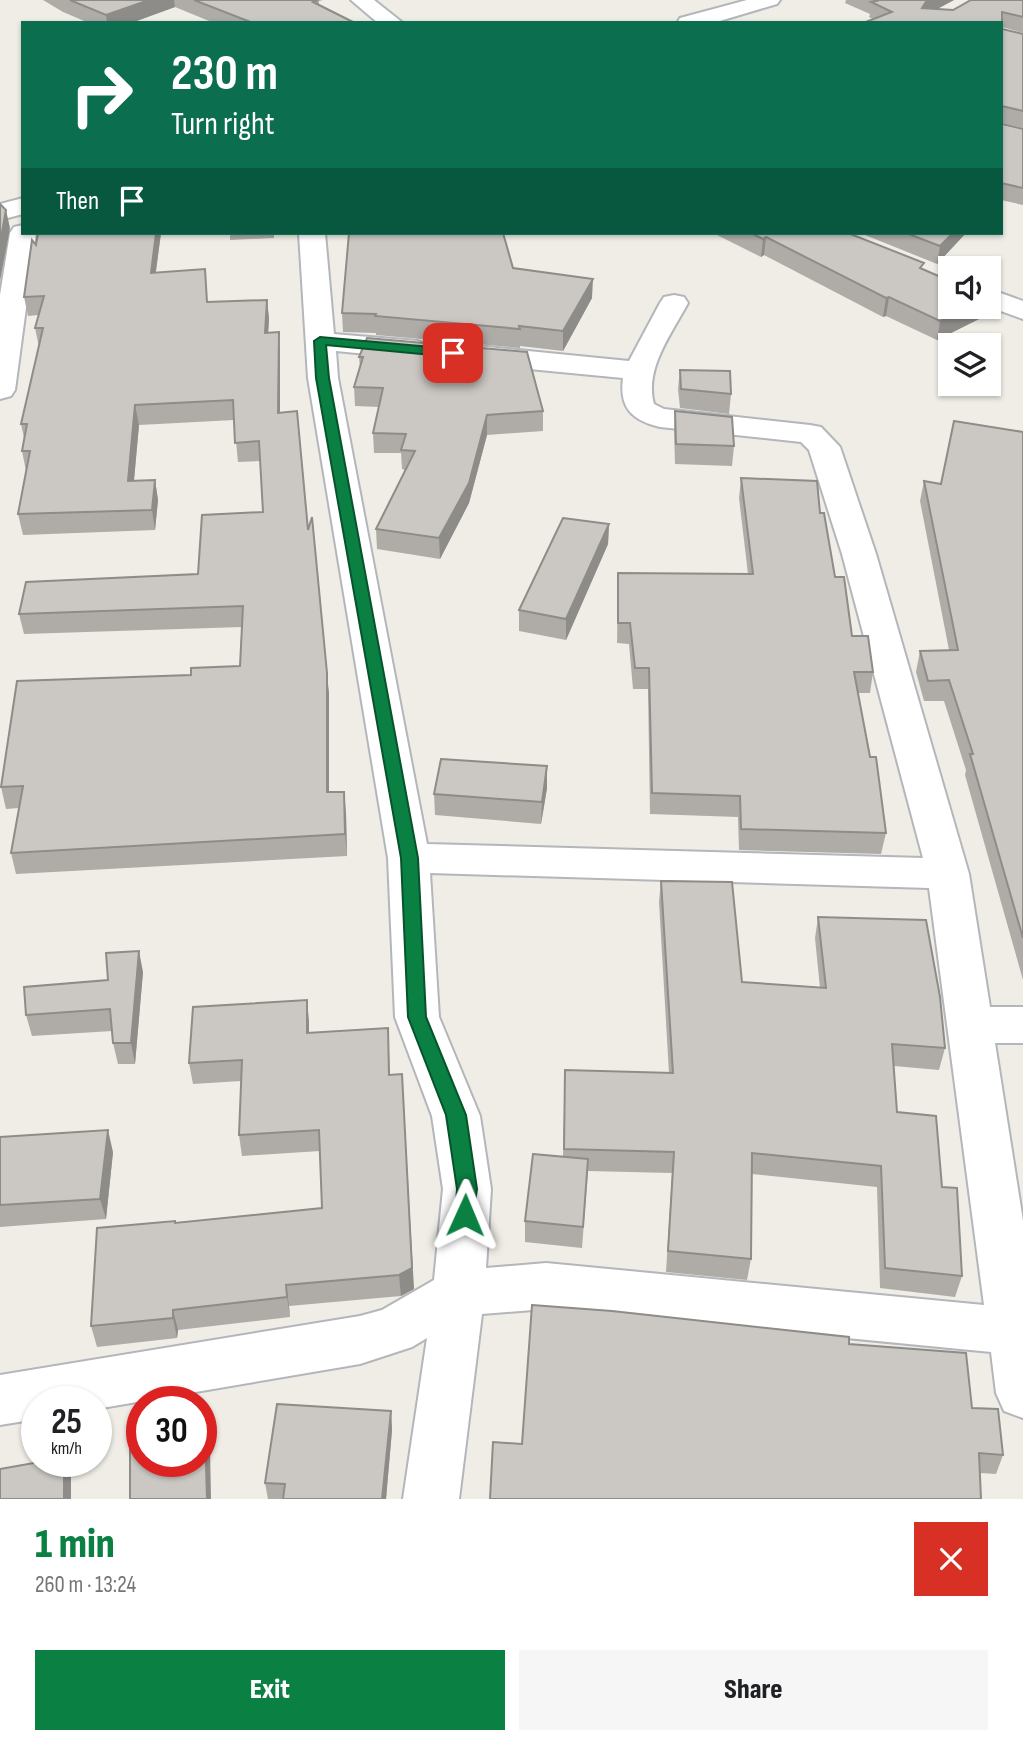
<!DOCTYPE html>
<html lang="en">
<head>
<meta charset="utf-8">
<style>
	body { margin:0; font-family:"Sofia Sans Condensed",sans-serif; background:#f6f6f6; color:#202124; height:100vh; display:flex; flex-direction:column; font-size:26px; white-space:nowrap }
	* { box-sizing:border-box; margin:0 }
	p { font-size:23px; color:#757577 }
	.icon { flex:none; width:38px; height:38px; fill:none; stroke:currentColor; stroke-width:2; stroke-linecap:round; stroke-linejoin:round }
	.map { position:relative; height:1499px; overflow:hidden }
	.sheet { display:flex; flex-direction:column; background:#fff; flex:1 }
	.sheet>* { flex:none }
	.top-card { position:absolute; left:21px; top:21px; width:982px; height:214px; border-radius:0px; box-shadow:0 2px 5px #0004; background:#0b6e4f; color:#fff; overflow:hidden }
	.fabs { position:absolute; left:938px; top:256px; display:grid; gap:14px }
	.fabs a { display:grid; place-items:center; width:63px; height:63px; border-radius:0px; background:#fff; box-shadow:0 2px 5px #0004; font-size:35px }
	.speed { position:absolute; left:21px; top:1386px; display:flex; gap:14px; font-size:35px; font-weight:700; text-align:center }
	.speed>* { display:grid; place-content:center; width:91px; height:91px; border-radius:50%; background:#fff; box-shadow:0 2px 5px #0004; line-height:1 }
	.speed small { font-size:18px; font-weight:400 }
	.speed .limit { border:10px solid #d22; background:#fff; color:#111 }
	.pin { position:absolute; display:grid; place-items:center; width:60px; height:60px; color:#fff; margin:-30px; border-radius:14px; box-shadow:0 4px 10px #0006 }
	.me { position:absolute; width:77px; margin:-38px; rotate:1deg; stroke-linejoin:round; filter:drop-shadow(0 0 5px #0008) }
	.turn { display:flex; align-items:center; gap:24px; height:147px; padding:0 35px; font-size:32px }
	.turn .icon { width:91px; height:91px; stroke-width:2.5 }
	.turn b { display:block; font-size:49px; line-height:60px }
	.then { display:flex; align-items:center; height:66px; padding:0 35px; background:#0003; gap:14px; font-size:26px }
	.round { display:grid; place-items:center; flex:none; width:74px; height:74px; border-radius:0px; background:#f6f6f6 }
	.summary { display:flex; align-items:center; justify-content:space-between; height:119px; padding:0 35px }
	h1 { font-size:42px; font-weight:800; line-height:52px; color:#0b8043 }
	.primary-button { display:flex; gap:14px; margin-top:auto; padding:14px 35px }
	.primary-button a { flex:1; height:80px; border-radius:0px; background:#0b8043; color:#fff; font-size:28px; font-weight:800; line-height:80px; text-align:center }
	.primary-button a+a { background:#f6f6f6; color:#202124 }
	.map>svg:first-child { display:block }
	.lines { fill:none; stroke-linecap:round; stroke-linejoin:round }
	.minor-casing { stroke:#b3b6ba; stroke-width:4 }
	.minor { fill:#fff; fill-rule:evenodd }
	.wall { fill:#afaca8 }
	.shaded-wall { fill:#8e8c88 }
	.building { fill:#cbc8c3; stroke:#8e8c88; stroke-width:2 }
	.route { fill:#0b8043; stroke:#07532c; stroke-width:2 }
</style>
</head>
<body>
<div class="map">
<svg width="1023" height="1499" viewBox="0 0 1023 1499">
	<rect width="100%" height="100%" fill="#efede6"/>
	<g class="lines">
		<g class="minor-casing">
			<g id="minor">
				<path d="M 351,0 L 374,0 L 403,23 L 378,23 Z"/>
				<path d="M 747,0 L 780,0 L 777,4 L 713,23 L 677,23 L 680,18 Z"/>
				<path d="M 23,198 L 23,214 L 0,220 L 0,204 Z"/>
				<path d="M 23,225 L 23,233 L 36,233 L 15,390 L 11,396 L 0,399 L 0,295 L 10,233 L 14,227 Z"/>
				<path d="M 299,233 L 325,233 L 334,334 L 417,341 L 427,344 L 432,350 L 427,356 L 417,359 L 336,351 L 338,378 L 427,844 L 923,858 L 842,554 L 809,450 L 801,442 L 660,427 C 632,420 619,408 623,378 L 477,364 L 467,361 L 462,355 L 467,349 L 477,346 L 629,361 L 660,303 L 664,297 L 674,295 L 684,297 L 688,303 C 672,333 644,369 654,404 L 664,409 L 810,425 L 821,427 L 840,447 L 876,554 L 969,874 L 990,1007 L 1023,1007 L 1023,1043 L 995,1043 L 1023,1221 L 1023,1418 L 1004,1411 L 996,1393 L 991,1352 L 546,1309 L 482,1314 L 459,1499 L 403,1499 L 427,1338 L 412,1347 L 360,1364 L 96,1409 L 96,1402 L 37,1402 L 37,1419 L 0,1425 L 0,1375 L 360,1316 L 382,1310 L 434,1280 L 443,1189 L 432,1116 L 395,1017 L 388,858 L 308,378 ZM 430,873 L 929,888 L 984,1305 L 546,1263 L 486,1268 L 491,1189 L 480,1116 L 439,1017 Z"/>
				<path d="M 989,289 L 1023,301 L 1023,319 L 987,306 Z"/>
			</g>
		</g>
		<use href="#minor" class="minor"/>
	</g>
	<g class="wall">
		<path d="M 43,0 L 323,0 L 319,1 L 319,5 L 355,23 L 214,23 L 175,7 L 131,23 L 89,23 L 63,12 Z"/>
		<path d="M 846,0 L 954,0 L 937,9 L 953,10 L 1023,0 L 1023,33 L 1002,27 L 1002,29 L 1023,34 L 1023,128 L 1002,123 L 1002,124 L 1023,129 L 1023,205 L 1001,200 L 1001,23 L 873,19 L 869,17 L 870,14 L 845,3 Z"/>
		<path d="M 38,233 L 161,233 L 156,272 L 208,302 L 267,300 L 269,319 L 268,333 L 280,351 L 280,413 L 308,530 L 329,694 L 329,792 L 346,813 L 347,856 L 16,874 L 11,853 L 19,808 L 6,809 L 1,787 L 191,675 L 240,666 L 242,627 L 24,634 L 19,614 L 198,574 L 263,512 L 260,461 L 238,462 L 234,420 L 139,425 L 134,481 L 155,480 L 158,500 L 155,530 L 23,535 L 18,514 L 26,471 L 22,451 L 24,438 L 21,424 L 39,347 L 35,328 L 39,315 L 28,316 L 24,297 Z"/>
		<path d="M 230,233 L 274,233 L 274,238 L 230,240 Z"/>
		<path d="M 717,233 L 848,233 L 923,269 L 983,317 L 937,340 L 886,316 L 883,317 L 764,255 L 761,257 L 717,235 Z"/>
		<path d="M 865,233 L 966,233 L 937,264 L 865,235 Z"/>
		<path d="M 513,268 L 592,298 L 563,351 L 520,346 L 520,348 L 376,335 L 376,333 L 343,332 L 342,313 Z"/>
		<path d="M 367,338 L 543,411 L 543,431 L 487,435 L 469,503 L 440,559 L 377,549 L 376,529 L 405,470 L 402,469 L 401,453 L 374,453 L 373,433 L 379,407 L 355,406 L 354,387 L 360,368 L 359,357 Z"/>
		<path d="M 680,370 L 731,394 L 729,414 L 680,408 L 678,389 Z"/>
		<path d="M 675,411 L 734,446 L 732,466 L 675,464 L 674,431 Z"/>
		<path d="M 1023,432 L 1023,980 L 965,775 L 966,770 L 944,701 L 924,701 L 916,672 L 920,651 L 949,650 L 920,501 L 924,481 L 941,484 Z"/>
		<path d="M 741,478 L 820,513 L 835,577 L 852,636 L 873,672 L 870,693 L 858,693 L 886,833 L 881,854 L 739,850 L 738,817 L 650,814 L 648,689 L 633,689 L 629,644 L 617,643 L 618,573 L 748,574 L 739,498 Z"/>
		<path d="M 609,524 L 608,544 L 566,640 L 519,631 L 519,610 Z"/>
		<path d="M 547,766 L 547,788 L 541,824 L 435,815 L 434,794 Z"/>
		<path d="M 661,881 L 742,982 L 820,988 L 815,938 L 818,917 L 945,1048 L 939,1070 L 894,1066 L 897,1112 L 942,1187 L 962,1276 L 955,1297 L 880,1288 L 877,1187 L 752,1174 L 751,1259 L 747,1280 L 666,1272 L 672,1173 L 588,1171 L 582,1248 L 525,1242 L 525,1221 L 563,1157 L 565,1070 L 669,1073 L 659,902 Z"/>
		<path d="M 143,972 L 135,1064 L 118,1064 L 113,1043 L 112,1031 L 32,1036 L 26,1015 L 108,980 Z"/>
		<path d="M 309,1021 L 309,1033 L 388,1028 L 390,1074 L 414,1289 L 401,1296 L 289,1306 L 290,1317 L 178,1330 L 177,1338 L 97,1347 L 91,1326 L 322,1208 L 320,1151 L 242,1156 L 239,1135 L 241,1081 L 193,1084 L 189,1063 Z"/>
		<path d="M 0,1137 L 113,1152 L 106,1219 L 0,1227 Z"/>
		<path d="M 849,1344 L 972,1408 L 1003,1455 L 996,1474 L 522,1444 Z"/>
		<path d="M 391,1411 L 392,1430 L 386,1499 L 268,1499 L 265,1483 Z"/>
	</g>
	<g class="shaded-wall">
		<path d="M 149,0 L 174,0 L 175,7 L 131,23 L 107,23 L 106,15 Z"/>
		<path d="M 927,0 L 954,0 L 924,16 L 922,8 Z"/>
		<path d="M 6,210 L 10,228 L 0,281 L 0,243 Z"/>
		<path d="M 156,233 L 161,233 L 153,291 L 151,273 Z"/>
		<path d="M 953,233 L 966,233 L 937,264 L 940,246 Z"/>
		<path d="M 766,237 L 764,255 L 761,257 L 763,239 Z"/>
		<path d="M 593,279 L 592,298 L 563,351 L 563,331 Z"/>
		<path d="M 889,297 L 886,316 L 883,317 L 886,298 Z"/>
		<path d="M 267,300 L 269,319 L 267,352 L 265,333 Z"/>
		<path d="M 971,306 L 985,306 L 983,317 L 937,340 L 940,321 Z"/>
		<path d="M 279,332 L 280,351 L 280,432 L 278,413 Z"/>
		<path d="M 135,405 L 139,425 L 132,501 L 128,481 Z"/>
		<path d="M 487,415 L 487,435 L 469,503 L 440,559 L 439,538 Z"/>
		<path d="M 155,480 L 158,500 L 155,530 L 152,510 Z"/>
		<path d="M 609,524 L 608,544 L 566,640 L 566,619 Z"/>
		<path d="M 327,673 L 329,694 L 329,814 L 327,792 Z"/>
		<path d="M 547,766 L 547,788 L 541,824 L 542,802 Z"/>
		<path d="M 344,792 L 346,813 L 347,856 L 345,834 Z"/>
		<path d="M 139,951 L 143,972 L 135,1064 L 131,1043 Z"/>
		<path d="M 307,1000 L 309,1021 L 309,1054 L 307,1033 Z"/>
		<path d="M 402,1074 L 414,1289 L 401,1296 L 399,1275 Z"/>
		<path d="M 108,1130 L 113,1152 L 106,1219 L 100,1199 Z"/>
		<path d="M 286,1285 L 289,1306 L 290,1317 L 287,1297 Z"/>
		<path d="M 173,1310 L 178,1330 L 177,1338 L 173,1318 Z"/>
		<path d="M 391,1411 L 392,1430 L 386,1499 L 382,1499 Z"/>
		<path d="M 205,1429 L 210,1448 L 211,1499 L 207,1499 Z"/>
		<path d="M 64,1461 L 65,1461 L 71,1477 L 71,1499 L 64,1499 Z"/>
	</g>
	<g class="building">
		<path d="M 70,0 L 149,0 L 106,15 Z"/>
		<path d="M 194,0 L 318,0 L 313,2 L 355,23 L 253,23 Z"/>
		<path d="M 874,0 L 927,0 L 922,8 L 953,10 L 971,0 L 1023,0 L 1023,17 L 1002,12 L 1002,29 L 1023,34 L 1023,111 L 1002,106 L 1002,124 L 1023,129 L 1023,188 L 1001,183 L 1001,23 L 863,23 L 892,12 L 871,2 L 876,1 Z"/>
		<path d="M 0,204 L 6,210 L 0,243 Z"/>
		<path d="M 38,233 L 156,233 L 151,273 L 205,269 L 207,302 L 267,300 L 265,333 L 279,332 L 278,413 L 297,411 L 308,530 L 312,517 L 327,673 L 327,792 L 344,792 L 345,834 L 11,853 L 23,786 L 1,787 L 17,681 L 191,675 L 191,668 L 240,666 L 243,606 L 19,614 L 26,582 L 198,574 L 202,515 L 263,512 L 259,441 L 235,443 L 233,400 L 135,405 L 128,481 L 155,480 L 152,510 L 18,514 L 30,451 L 22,451 L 27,424 L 21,424 L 43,328 L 35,328 L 44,296 L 24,297 L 32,240 L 36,245 Z"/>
		<path d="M 349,233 L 503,233 L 513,268 L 593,279 L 563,331 L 519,326 L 520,329 L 375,316 L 376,314 L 342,313 Z"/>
		<path d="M 751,233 L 848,233 L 924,263 L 920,268 L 950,281 L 950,306 L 971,306 L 940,321 L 889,297 L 886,298 L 766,237 L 763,239 Z"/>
		<path d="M 906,233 L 953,233 L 940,246 Z"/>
		<path d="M 367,338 L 527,352 L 543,411 L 487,415 L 469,483 L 439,538 L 376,529 L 415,451 L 401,450 L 406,434 L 373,433 L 383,388 L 354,387 L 363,357 L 359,357 Z"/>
		<path d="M 680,370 L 730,371 L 731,394 L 681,389 Z"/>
		<path d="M 675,411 L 732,417 L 734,446 L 676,444 Z"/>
		<path d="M 954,421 L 1023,432 L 1023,938 L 970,754 L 973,754 L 949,680 L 928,681 L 920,651 L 958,650 L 924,481 L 941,484 Z"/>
		<path d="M 741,478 L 817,481 L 820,513 L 824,513 L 835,577 L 844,577 L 852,636 L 868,636 L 873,672 L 854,672 L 870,757 L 876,757 L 886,833 L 741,829 L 740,796 L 652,793 L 649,668 L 635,668 L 630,623 L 618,623 L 618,573 L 753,574 Z"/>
		<path d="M 563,518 L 609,524 L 566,619 L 519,610 Z"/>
		<path d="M 441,759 L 547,766 L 542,802 L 434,794 Z"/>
		<path d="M 661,881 L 732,882 L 742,982 L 826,988 L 818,917 L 926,920 L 940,997 L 945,1048 L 892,1044 L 897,1112 L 936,1116 L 942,1187 L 957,1188 L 962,1276 L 885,1268 L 881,1166 L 752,1153 L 751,1259 L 668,1251 L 674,1152 L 564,1149 L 565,1070 L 673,1073 Z"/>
		<path d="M 139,951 L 131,1043 L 113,1043 L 110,1009 L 26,1015 L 24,987 L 108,980 L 106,953 Z"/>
		<path d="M 307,1000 L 307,1033 L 388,1028 L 389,1075 L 402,1074 L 412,1268 L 399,1275 L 286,1285 L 287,1297 L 173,1310 L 173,1318 L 91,1326 L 97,1228 L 175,1221 L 175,1223 L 322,1208 L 319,1130 L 239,1135 L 242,1060 L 189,1063 L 193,1007 Z"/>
		<path d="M 108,1130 L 100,1199 L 0,1205 L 0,1137 Z"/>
		<path d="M 533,1154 L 588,1159 L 583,1227 L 525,1221 Z"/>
		<path d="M 532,1305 L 612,1311 L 849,1337 L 849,1344 L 966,1353 L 972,1408 L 998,1409 L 1003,1455 L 979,1453 L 981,1499 L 490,1499 L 493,1442 L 522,1444 Z"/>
		<path d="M 277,1404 L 391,1411 L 382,1499 L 283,1499 L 285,1484 L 265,1483 Z"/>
		<path d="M 201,1429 L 205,1429 L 207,1499 L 130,1499 L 130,1439 L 142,1437 L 142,1461 L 201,1461 Z"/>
		<path d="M 45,1461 L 64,1461 L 64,1499 L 0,1499 L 0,1469 Z"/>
	</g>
	<path class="route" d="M 320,337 L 453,349 L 459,353 L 453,357 L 326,345 L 329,378 L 418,858 L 426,1017 L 466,1115 L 477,1189 L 472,1222 L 465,1224 L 458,1222 L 455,1215 L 457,1189 L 446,1115 L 408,1017 L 401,858 L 316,378 L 314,341 Z"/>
</svg>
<div class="fabs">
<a><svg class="icon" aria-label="sound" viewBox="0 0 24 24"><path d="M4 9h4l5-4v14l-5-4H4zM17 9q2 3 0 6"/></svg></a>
<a><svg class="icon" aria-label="layers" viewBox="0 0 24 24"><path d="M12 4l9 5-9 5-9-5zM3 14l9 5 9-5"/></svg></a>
</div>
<div class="speed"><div>25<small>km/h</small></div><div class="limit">30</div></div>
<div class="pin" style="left:453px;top:353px;background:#d93025"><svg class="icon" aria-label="arrive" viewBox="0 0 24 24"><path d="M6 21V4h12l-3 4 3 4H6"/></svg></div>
<svg class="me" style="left:465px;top:1215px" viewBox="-20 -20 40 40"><path d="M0-17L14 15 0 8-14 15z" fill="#0b8043" stroke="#fff" stroke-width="4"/></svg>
<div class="top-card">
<div class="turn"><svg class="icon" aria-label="right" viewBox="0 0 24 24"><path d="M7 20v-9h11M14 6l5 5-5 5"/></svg><div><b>230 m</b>Turn right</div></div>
<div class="then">Then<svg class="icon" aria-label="arrive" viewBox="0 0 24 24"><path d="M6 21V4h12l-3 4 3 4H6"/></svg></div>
</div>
</div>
<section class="sheet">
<div class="summary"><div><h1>1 min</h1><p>260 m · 13:24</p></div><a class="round" style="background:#d93025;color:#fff"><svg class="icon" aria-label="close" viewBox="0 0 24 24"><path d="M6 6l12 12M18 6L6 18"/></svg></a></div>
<div class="primary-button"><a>Exit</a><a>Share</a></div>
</section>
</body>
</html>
